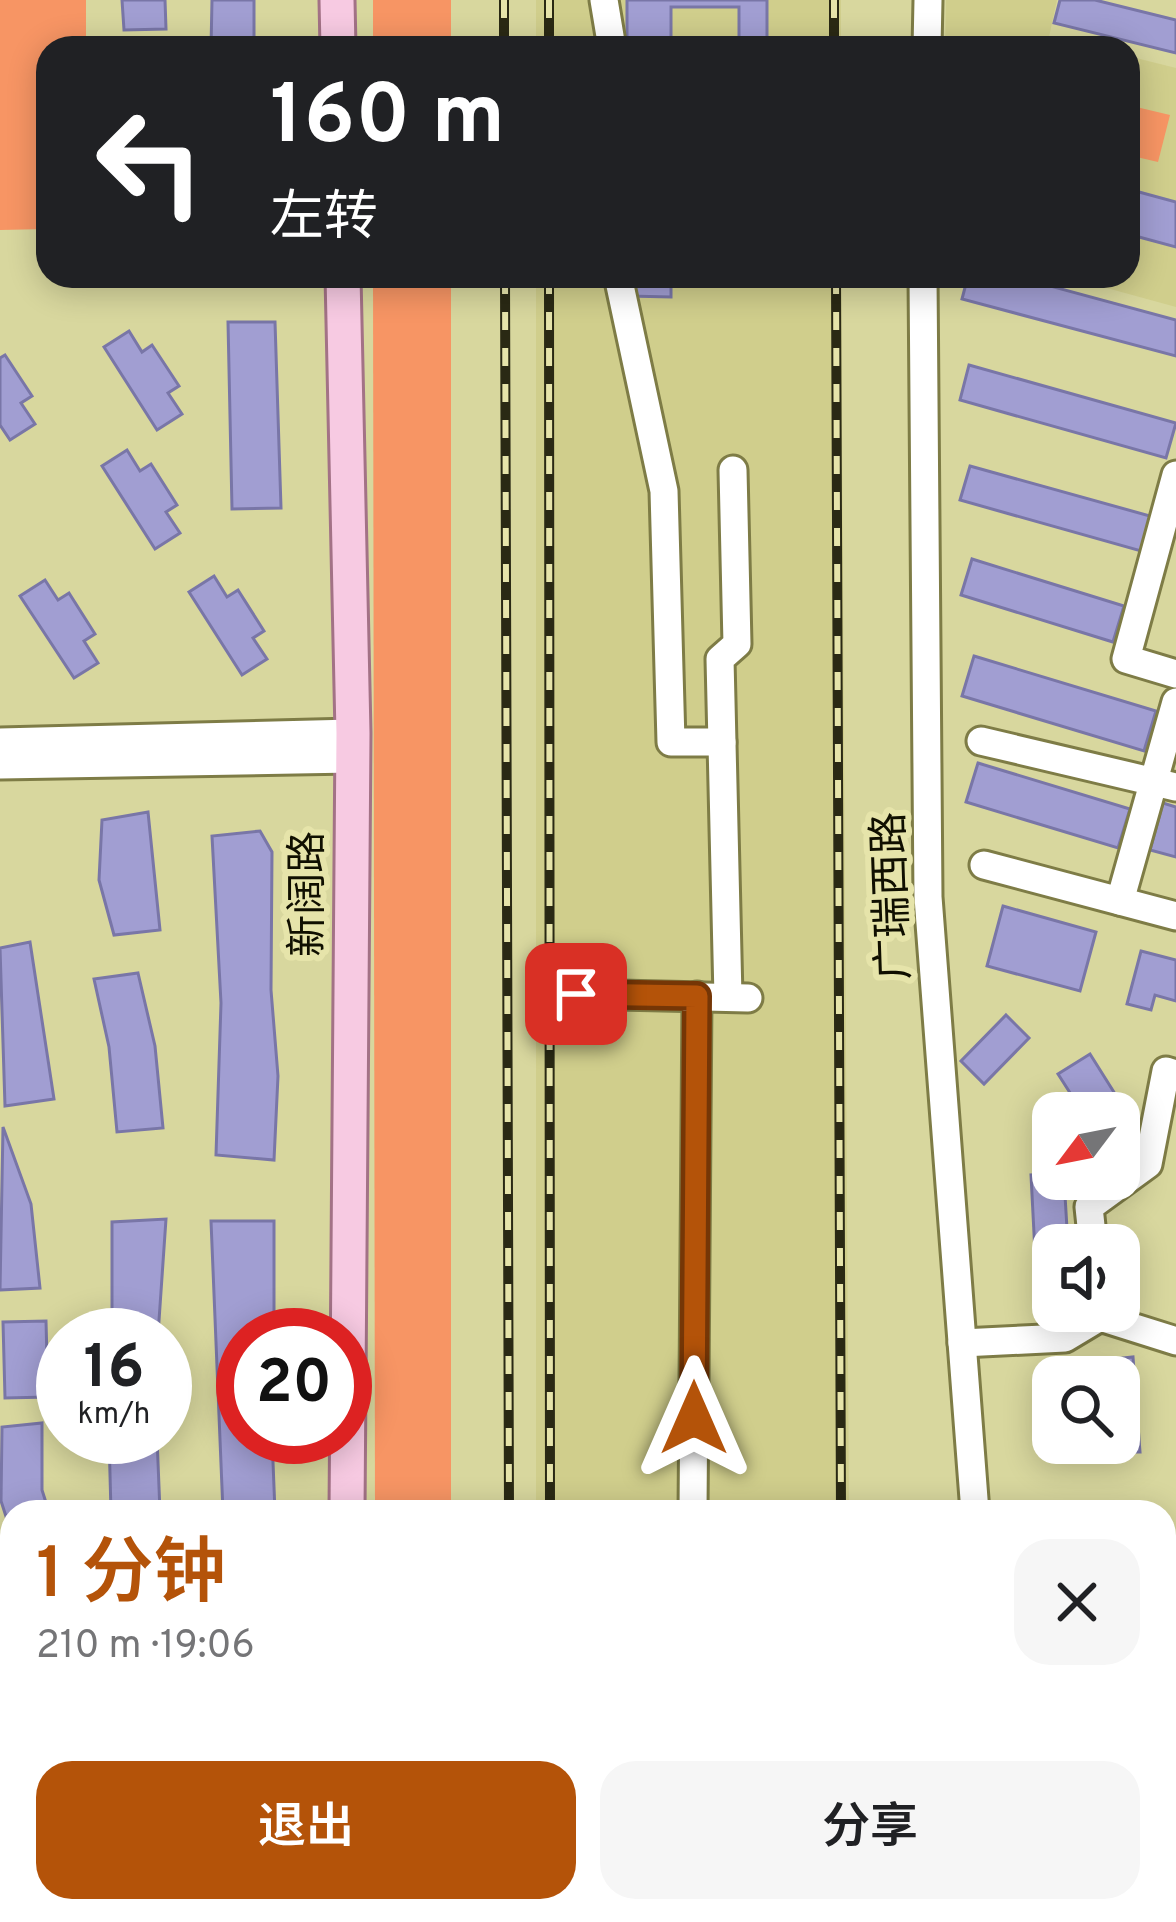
<!DOCTYPE html>
<html lang="zh">
<head>
<meta charset="utf-8">
<style>
	body { margin:0; font-family:Overpass,"Noto Sans SC",sans-serif; background:#f6f6f6; color:#202124; height:100vh; display:flex; flex-direction:column; font-size:45px; white-space:nowrap }
	* { box-sizing:border-box; margin:0 }
	p { font-size:39px; color:#757577 }
	.icon { flex:none; width:66px; height:66px; fill:none; stroke:currentColor; stroke-width:2; stroke-linecap:round; stroke-linejoin:round }
	.map { position:relative; flex:1; overflow:hidden }
	.details { position:absolute; left:0px; top:1500px; width:1176px; height:423px; display:flex; flex-direction:column; background:#fff; border-radius:36px 36px 0 0; box-shadow:0 6px 30px #0003 }
	.details>* { flex:none }
	.top-card { position:absolute; left:36px; top:36px; width:1104px; height:252px; border-radius:36px; box-shadow:0 6px 30px #0003; background:#202124; color:#fff; overflow:hidden }
	.needle { width:78px; rotate:238deg }
	.tools { position:absolute; left:1032px; top:1092px; display:grid; gap:24px }
	.tools a { display:grid; place-items:center; width:108px; height:108px; border-radius:24px; background:#fff; box-shadow:0 6px 30px #0003; font-size:60px }
	.speed { position:absolute; left:36px; top:1308px; display:flex; gap:24px; font-size:60px; font-weight:700; text-align:center }
	.speed>* { display:grid; place-content:center; width:156px; height:156px; border-radius:50%; background:#fff; box-shadow:0 6px 30px #0003; line-height:1 }
	.speed small { font-size:30px; font-weight:400 }
	.speed .limit { border:18px solid #d22; background:#fff; color:#111 }
	.pin { position:absolute; display:grid; place-items:center; width:102px; height:102px; color:#fff; margin:-51px; border-radius:24px; box-shadow:0 6px 18px #0006 }
	.me { position:absolute; width:132px; margin:-66px; rotate:0deg; stroke-linejoin:round; filter:drop-shadow(0 0 9px #0008) }
	.turn { display:flex; align-items:center; gap:42px; height:252px; padding:0 36px; font-size:54px }
	.turn .icon { width:156px; height:156px; stroke-width:2.5 }
	.turn b { display:block; font-size:84px; line-height:102px }
	.round { display:grid; place-items:center; flex:none; width:126px; height:126px; border-radius:36px; background:#f6f6f6 }
	.overview { display:flex; align-items:center; justify-content:space-between; height:204px; padding:0 36px }
	h1 { font-size:72px; font-weight:600; line-height:90px; color:#b45309 }
	.action { display:flex; gap:24px; margin-top:auto; padding:24px 36px }
	.action a { flex:1; height:138px; border-radius:36px; background:#b45309; color:#fff; font-size:48px; font-weight:600; line-height:138px; text-align:center }
	.action a+a { background:#f6f6f6; color:#202124 }
	.map>svg:first-child { display:block }
	.built { fill:#d0ce8c }
	.green { fill:#f79564 }
	.building { fill:#a19ed2; stroke:#7976a7; stroke-width:3 }
	.lines { fill:none; stroke-linecap:round; stroke-linejoin:round }
	.minor-casing { stroke:#7e7c46; stroke-width:33 }
	.major-casing { stroke:#a37286; stroke-width:39 }
	.path { stroke:#8d8c63; stroke-width:3; stroke-dasharray:9 6; stroke-linecap:butt }
	.minor { stroke:#fff; stroke-width:27 }
	.major { stroke:#f7cae2; stroke-width:33 }
	.rail-casing { stroke:#2a2914; stroke-width:10 }
	.rail { stroke:#e6e4aa; stroke-width:6; stroke-dasharray:18; stroke-linecap:butt }
	.route-casing { stroke:#753606; stroke-width:30 }
	.route { stroke:#b45309; stroke-width:21 }
	.labels { text-anchor:middle; stroke-width:12; stroke-linejoin:round; paint-order:stroke }
	.street-label { font-size:42px; fill:#100f00; stroke:#e6e4aa }
</style>
</head>
<body>
<div class="map">
<svg width="1176" height="1922" viewBox="0 0 1176 1922">
	<rect width="100%" height="100%" fill="#d8d79e"/>
	<g class="built">
		<rect x="536" y="0" width="305" height="48"/>
		<path d="M 946,0 L 1057,0 L 1049,37 L 1094,48 L 945,48 Z"/>
		<path d="M 1128,56 L 1176,68 L 1176,307 L 1063,276 L 1128,276 Z"/>
		<path d="M 536,276 L 841,276 L 849,1512 L 536,1512 Z"/>
		<path d="M 0,1865 L 12,1865 L 12,1911 L 317,1911 L 317,1922 L 0,1922 Z"/>
		<rect x="538" y="1911" width="316" height="11"/>
	</g>
	<g class="green">
		<path d="M 0,0 L 86,0 L 86,48 L 48,48 L 48,229 L 0,230 Z"/>
		<rect x="373" y="0" width="78" height="48"/>
		<path d="M 1128,105 L 1170,115 L 1158,162 L 1128,155 Z"/>
		<path d="M 373,276 L 451,276 L 451,1512 L 375,1512 Z"/>
		<rect x="237" y="1911" width="60" height="11"/>
		<path d="M 370,1911 L 451,1911 L 451,1922 L 367,1922 Z"/>
	</g>
	<g class="building">
		<path d="M 122,0 L 165,0 L 166,29 L 124,30 Z"/>
		<path d="M 212,0 L 254,0 L 254,48 L 211,48 Z"/>
		<path d="M 627,0 L 767,0 L 767,41 L 739,40 L 739,7 L 671,7 L 671,48 L 627,48 Z"/>
		<path d="M 1060,0 L 1095,0 L 1176,20 L 1176,53 L 1054,23 Z"/>
		<path d="M 1128,189 L 1176,202 L 1176,247 L 1128,234 Z"/>
		<path d="M 628,276 L 671,276 L 671,297 L 628,296 Z"/>
		<path d="M 968,276 L 1013,276 L 1176,320 L 1176,356 L 962,299 Z"/>
		<path d="M 228,322 L 275,322 L 281,508 L 232,509 Z"/>
		<path d="M 129,331 L 142,352 L 152,345 L 179,386 L 168,393 L 182,414 L 157,430 L 104,347 Z"/>
		<path d="M 5,355 L 32,396 L 21,403 L 35,424 L 10,440 L 0,425 L 0,358 Z"/>
		<path d="M 969,365 L 1176,423 L 1166,458 L 960,400 Z"/>
		<path d="M 127,450 L 140,471 L 151,464 L 177,505 L 166,512 L 180,533 L 155,549 L 102,466 Z"/>
		<path d="M 970,466 L 1150,516 L 1141,551 L 960,500 Z"/>
		<path d="M 972,559 L 1124,606 L 1113,642 L 961,595 Z"/>
		<path d="M 214,576 L 227,597 L 238,590 L 264,631 L 253,638 L 267,659 L 242,675 L 189,592 Z"/>
		<path d="M 45,580 L 58,600 L 69,593 L 95,634 L 84,641 L 98,663 L 74,678 L 20,596 Z"/>
		<path d="M 974,656 L 1156,711 L 1144,751 L 962,696 Z"/>
		<path d="M 978,763 L 1130,809 L 1118,848 L 966,802 Z"/>
		<path d="M 1163,803 L 1176,807 L 1176,857 L 1150,850 Z"/>
		<path d="M 148,812 L 160,930 L 114,935 L 99,880 L 102,820 Z"/>
		<path d="M 260,831 L 272,852 L 271,990 L 278,1076 L 274,1160 L 216,1155 L 221,1003 L 212,836 Z"/>
		<path d="M 1003,906 L 1096,932 L 1080,991 L 987,966 Z"/>
		<path d="M 30,942 L 54,1099 L 5,1106 L 0,948 Z"/>
		<path d="M 1141,951 L 1176,960 L 1176,1001 L 1155,995 L 1151,1010 L 1127,1004 Z"/>
		<path d="M 138,973 L 155,1046 L 163,1128 L 117,1132 L 109,1047 L 94,979 Z"/>
		<path d="M 1006,1015 L 1029,1038 L 984,1084 L 961,1061 Z"/>
		<path d="M 1090,1054 L 1139,1132 L 1119,1145 L 1119,1113 L 1083,1113 L 1058,1074 Z"/>
		<path d="M 3,1127 L 31,1204 L 40,1288 L 0,1290 Z"/>
		<path d="M 1053,1174 L 1053,1179 L 1064,1179 L 1068,1245 L 1053,1245 L 1053,1310 L 1038,1311 L 1031,1175 Z"/>
		<path d="M 166,1219 L 158,1335 L 112,1335 L 112,1222 Z"/>
		<path d="M 211,1221 L 274,1221 L 274,1335 L 243,1335 L 243,1437 L 272,1437 L 275,1512 L 223,1512 Z"/>
		<path d="M 46,1321 L 48,1397 L 5,1398 L 3,1322 Z"/>
		<path d="M 1133,1357 L 1140,1452 L 1101,1452 L 1100,1443 L 1119,1443 L 1119,1377 L 1096,1377 L 1095,1361 Z"/>
		<path d="M 42,1423 L 42,1490 L 49,1512 L 12,1512 L 12,1535 L 1,1501 L 2,1427 Z"/>
		<path d="M 109,1437 L 157,1437 L 160,1512 L 111,1512 Z"/>
		<path d="M 1164,1578 L 1176,1598 L 1176,1662 L 1164,1644 Z"/>
		<path d="M 0,1667 L 12,1674 L 12,1725 L 0,1726 Z"/>
		<path d="M 1164,1717 L 1176,1736 L 1173,1805 L 1164,1790 Z"/>
		<rect x="13" y="1911" width="43" height="11"/>
		<rect x="112" y="1911" width="27" height="11"/>
		<rect x="194" y="1911" width="29" height="11"/>
	</g>
	<g class="lines">
		<g class="minor-casing">
			<g id="minor">
				<path d="M 604,0 L 612,48"/>
				<path d="M 927,48 L 928,0"/>
				<path d="M 618,276 L 664,491 L 671,742 L 722,742"/>
				<path d="M 923,276 L 928,897 L 975,1512"/>
				<path d="M 1176,475 L 1126,659 L 1176,674"/>
				<path d="M 981,741 L 1176,787"/>
				<path d="M 0,742 L 353,733"/>
				<path d="M 0,765 L 352,759"/>
				<path d="M 984,865 L 1176,916"/>
				<path d="M 1120,901 L 1176,702"/>
				<path d="M 576,994 L 748,998"/>
				<path d="M 728,997 L 720,659 L 737,644 L 733,470"/>
				<path d="M 1093,1245 L 1089,1207 L 1148,1164 L 1166,1071 L 1176,1074"/>
				<path d="M 962,1343 L 1065,1338 L 1100,1317 L 1176,1341"/>
				<path d="M 693,1512 L 697,996"/>
				<path d="M 1164,1557 L 1176,1555"/>
				<path d="M 1164,1691 L 1176,1698"/>
				<path d="M 0,1799 L 12,1800"/>
				<path d="M 1164,1817 L 1176,1816"/>
				<path d="M 0,1826 L 12,1826"/>
				<path d="M 690,1922 L 691,1911"/>
			</g>
		</g>
		<g class="major-casing">
			<g id="major">
				<path d="M 337,0 L 338,48"/>
				<path d="M 343,276 L 353,733 L 347,1512"/>
				<path d="M 338,1922 L 339,1911"/>
			</g>
		</g>
		<path class="path" d="M 0,1877 L 12,1877"/>
		<use href="#minor" class="minor"/>
		<use href="#major" class="major"/>
		<g class="rail-casing">
			<g id="rail">
				<path d="M 504,0 L 504,48"/>
				<path d="M 549,0 L 549,48"/>
				<path d="M 834,0 L 834,48"/>
				<path d="M 505,276 L 509,1512"/>
				<path d="M 549,276 L 550,1512"/>
				<path d="M 836,276 L 841,1512"/>
				<path d="M 511,1911 L 511,1922"/>
				<path d="M 551,1911 L 551,1922"/>
				<path d="M 843,1911 L 843,1922"/>
			</g>
		</g>
		<use href="#rail" class="rail"/>
	</g>
	<g class="lines">
		<g class="route-casing">
			<path id="route" d="M 576,994 L 697,996 L 694,1418"/>
		</g>
		<use href="#route" class="route"/>
	</g>
	<g class="labels">
		<g class="street-label">
			<text transform="translate(306 894) rotate(-90)" y="15">新阔路</text>
			<text transform="translate(890 896) rotate(-92)" y="15">广瑞西路</text>
		</g>
	</g>
</svg>
<div class="tools">
<a><svg class="needle" viewBox="-14 -14 28 28"><path d="M0-13l5 13h-10z" fill="#e53935"/><path d="M0 13l5-13h-10z" fill="#757577"/></svg></a>
<a><svg class="icon" aria-label="sound" viewBox="0 0 24 24"><path d="M4 9h4l5-4v14l-5-4H4zM17 9q2 3 0 6"/></svg></a>
<a><svg class="icon" aria-label="search" viewBox="0 0 24 24"><circle cx="10" cy="10" r="6"/><path d="M15 15l6 6"/></svg></a>
</div>
<div class="speed"><div>16<small>km/h</small></div><div class="limit">20</div></div>
<div class="pin" style="left:576px;top:994px;background:#d93025"><svg class="icon" aria-label="arrive" viewBox="0 0 24 24"><path d="M6 21V4h12l-3 4 3 4H6"/></svg></div>
<svg class="me" style="left:694px;top:1418px" viewBox="-20 -20 40 40"><path d="M0-17L14 15 0 8-14 15z" fill="#b45309" stroke="#fff" stroke-width="4"/></svg>
<div class="top-card">
<div class="turn"><svg class="icon" aria-label="left" viewBox="0 0 24 24"><path d="M17 20v-9H6M10 6l-5 5 5 5"/></svg><div><b>160 m</b>左转</div></div>
</div>
<section class="details">
<div class="overview"><div><h1>1 分钟</h1><p>210 m · 19:06</p></div><a class="round"><svg class="icon" aria-label="close" viewBox="0 0 24 24"><path d="M6 6l12 12M18 6L6 18"/></svg></a></div>
<div class="action"><a>退出</a><a>分享</a></div>
</section>
</div>
</body>
</html>
